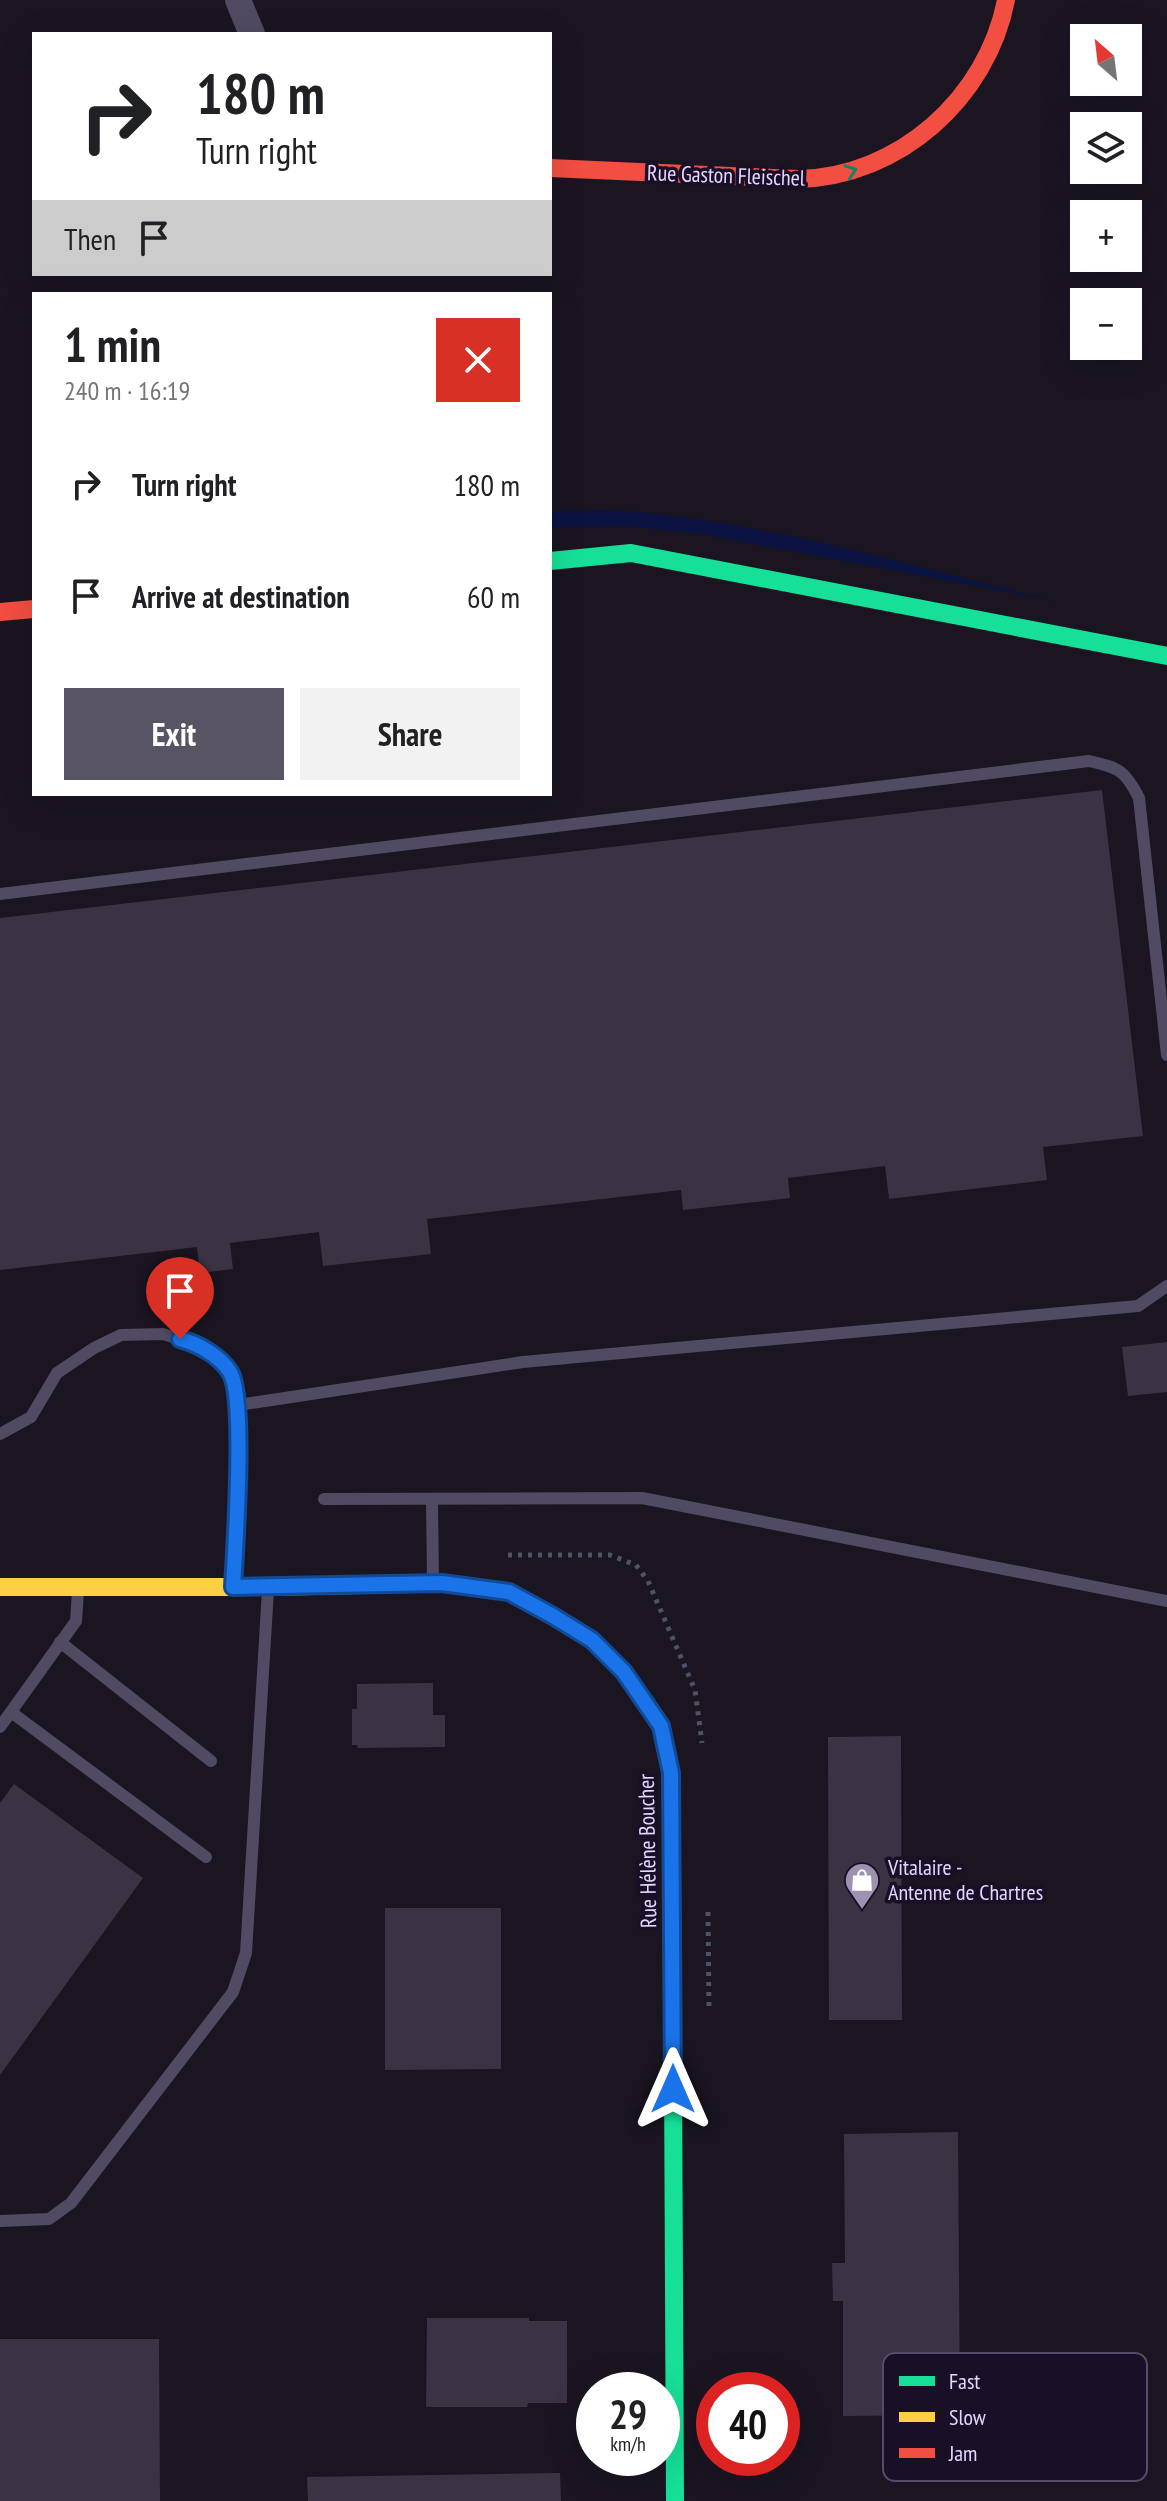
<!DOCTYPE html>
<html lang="en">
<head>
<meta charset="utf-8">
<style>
	body { margin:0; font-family:"PT Sans Narrow",sans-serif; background:#f2f2f2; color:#202124; height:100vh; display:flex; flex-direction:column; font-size:30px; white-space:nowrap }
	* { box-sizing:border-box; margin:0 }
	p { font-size:26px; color:#757577 }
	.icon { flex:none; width:44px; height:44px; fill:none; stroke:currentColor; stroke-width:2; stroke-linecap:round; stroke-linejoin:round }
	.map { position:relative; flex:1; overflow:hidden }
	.drawer { position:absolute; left:32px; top:292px; width:520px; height:504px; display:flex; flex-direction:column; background:#fff; border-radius:0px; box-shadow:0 8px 32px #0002 }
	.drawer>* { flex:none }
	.guide { position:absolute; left:32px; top:32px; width:520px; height:244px; border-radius:0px; box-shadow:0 8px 32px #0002; background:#fff; color:#202124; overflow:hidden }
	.needle { width:52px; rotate:332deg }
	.buttons { position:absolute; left:1070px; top:24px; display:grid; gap:16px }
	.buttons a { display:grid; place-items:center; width:72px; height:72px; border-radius:0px; background:#fff; box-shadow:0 8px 32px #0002; font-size:40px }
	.speed { position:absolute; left:576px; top:2372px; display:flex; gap:16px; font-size:40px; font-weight:700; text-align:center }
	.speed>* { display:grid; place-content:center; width:104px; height:104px; border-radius:50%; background:#fff; box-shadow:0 8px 32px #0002; line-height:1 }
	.speed small { font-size:20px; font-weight:400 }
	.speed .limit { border:12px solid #d22; background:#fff; color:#111 }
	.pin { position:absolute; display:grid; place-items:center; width:68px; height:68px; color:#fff; margin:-82px -34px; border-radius:50% 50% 50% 0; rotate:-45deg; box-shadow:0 0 8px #0007 }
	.pin .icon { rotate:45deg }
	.me { position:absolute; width:88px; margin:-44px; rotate:0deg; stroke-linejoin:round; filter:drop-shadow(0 0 6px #0008) }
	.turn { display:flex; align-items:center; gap:28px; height:168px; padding:0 32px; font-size:36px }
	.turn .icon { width:104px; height:104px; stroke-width:2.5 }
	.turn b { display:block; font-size:56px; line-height:68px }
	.then { display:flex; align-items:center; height:76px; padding:0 32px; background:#0003; gap:16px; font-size:30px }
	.round { display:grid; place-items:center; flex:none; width:84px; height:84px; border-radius:0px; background:#f2f2f2 }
	.summary { display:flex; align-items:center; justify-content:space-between; height:136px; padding:0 32px }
	h1 { font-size:48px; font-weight:700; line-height:60px }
	.button { display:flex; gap:16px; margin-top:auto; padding:16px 32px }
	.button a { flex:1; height:92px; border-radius:0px; background:#585463; color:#fff; font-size:32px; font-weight:700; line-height:92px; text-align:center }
	.button a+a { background:#f2f2f2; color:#202124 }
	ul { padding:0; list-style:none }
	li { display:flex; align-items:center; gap:24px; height:112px; padding:0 32px }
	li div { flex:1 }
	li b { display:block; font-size:30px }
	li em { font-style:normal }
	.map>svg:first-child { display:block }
	.water { fill:#0b1343 }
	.building { fill:#3a3344 }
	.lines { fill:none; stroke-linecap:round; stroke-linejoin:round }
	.path { stroke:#4b5364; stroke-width:5; stroke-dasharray:4 6; stroke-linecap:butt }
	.lane { stroke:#504a62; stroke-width:12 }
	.street { stroke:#504a62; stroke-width:26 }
	.fast { stroke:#16e098; stroke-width:18 }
	.slow { stroke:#ffcf43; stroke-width:18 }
	.jam { stroke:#f24e42; stroke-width:18 }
	.oneway { stroke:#178265 }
	.route-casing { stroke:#114b97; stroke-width:20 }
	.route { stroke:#1a73e8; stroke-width:14 }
	.labels { text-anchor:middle; stroke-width:7; stroke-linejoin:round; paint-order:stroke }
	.street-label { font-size:22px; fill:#e3d6ff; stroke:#190f27 }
	.poi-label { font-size:22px; fill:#e3d6ff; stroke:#190f27; text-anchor:start }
	.key { fill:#190f27; stroke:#564b68; stroke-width:2 }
	.key-label { font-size:22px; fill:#e3d6ff }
</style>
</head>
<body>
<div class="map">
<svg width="1167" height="2501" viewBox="0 0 1167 2501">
	<rect width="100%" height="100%" fill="#1a1521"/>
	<path class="water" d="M 609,510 C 761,519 908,566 1056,601 L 695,533 L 628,526 L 550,527 L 550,511 Z"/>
	<g class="building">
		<path d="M 1102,790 L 1143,1136 L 1043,1147 L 1047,1180 L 889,1199 L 885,1166 L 788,1178 L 790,1198 L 683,1210 L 681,1190 L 427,1219 L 431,1254 L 323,1266 L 319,1232 L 230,1243 L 233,1269 L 200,1273 L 197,1247 L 0,1270 L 0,918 Z"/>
		<path d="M 1167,1342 L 1167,1392 L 1128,1396 L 1122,1347 Z"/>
		<path d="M 433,1683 L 433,1715 L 445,1715 L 445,1747 L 358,1748 L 357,1745 L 352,1745 L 352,1709 L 357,1709 L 357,1684 Z"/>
		<path d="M 901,1736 L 902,2020 L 829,2020 L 828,1737 Z"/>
		<path d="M 14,1784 L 143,1878 L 0,2075 L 0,1803 Z"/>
		<path d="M 385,1908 L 501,1908 L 501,2069 L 385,2070 Z"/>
		<path d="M 958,2132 L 960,2415 L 843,2416 L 843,2301 L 833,2301 L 832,2263 L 845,2263 L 844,2134 Z"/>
		<path d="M 427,2318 L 529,2318 L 529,2321 L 567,2321 L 567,2403 L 528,2403 L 527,2407 L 426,2407 Z"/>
		<path d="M 0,2339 L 159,2339 L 160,2501 L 0,2501 Z"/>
		<path d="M 560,2473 L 561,2501 L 308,2501 L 307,2477 Z"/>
	</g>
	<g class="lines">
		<g class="path">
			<path d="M 508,1555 L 610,1555 L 636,1565 L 648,1581 L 695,1690 L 702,1743"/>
			<path d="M 708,1912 L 709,2010"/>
		</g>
		<g class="lane">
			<path d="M 0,894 L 1089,761 C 1119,768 1125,770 1139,798 L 1167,1055"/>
			<path d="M 238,1405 L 523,1362 L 1138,1306 L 1167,1286"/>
			<path d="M 0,1434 L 31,1417 L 57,1373 L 94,1348 L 121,1335 L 163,1334 L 196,1344 L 231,1373 L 238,1405 L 233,1582"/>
			<path d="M 324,1499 L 642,1498 L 1167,1601"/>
			<path d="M 432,1500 L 433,1581"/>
			<path d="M 60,1642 L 211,1761"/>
			<path d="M 11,1712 L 206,1857"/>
			<path d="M 0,1727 L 76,1621 L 78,1591"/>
			<path d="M 0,2221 L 49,2219 L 71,2203 L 233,1992 L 246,1953 L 268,1590"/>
		</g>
		<path class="street" d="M 238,0 L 252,34"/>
		<g class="fast">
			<path d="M 550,561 L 631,553 L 1167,656"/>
			<path d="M 673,2073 L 675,2501"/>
		</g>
		<path class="slow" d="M 0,1587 L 268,1587 L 442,1583 L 509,1592 L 561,1621"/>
		<g class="jam">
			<path d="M 550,168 L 798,179 C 899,177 987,98 1006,0"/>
			<path d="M 0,612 L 34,609"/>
			<path d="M 561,1621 L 592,1640 L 624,1672 L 661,1726 L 671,1773 L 673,2073"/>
		</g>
	</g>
	<defs><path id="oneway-chevron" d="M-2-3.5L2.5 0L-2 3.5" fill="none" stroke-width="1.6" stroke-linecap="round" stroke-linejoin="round" transform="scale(2)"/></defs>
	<use class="oneway" href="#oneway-chevron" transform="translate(851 171) rotate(-19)"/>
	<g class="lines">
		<g class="route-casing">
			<path id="route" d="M 180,1339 C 198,1344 219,1355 230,1372 C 246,1398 235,1549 233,1587 L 442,1583 L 509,1592 L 553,1616 L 592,1640 L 624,1672 L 661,1726 L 671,1773 L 673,2089"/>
		</g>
		<use href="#route" class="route"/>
	</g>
	<defs>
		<g id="shop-pin" transform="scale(1.8)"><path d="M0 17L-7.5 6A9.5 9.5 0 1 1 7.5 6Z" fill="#9d92b1" stroke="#190f27"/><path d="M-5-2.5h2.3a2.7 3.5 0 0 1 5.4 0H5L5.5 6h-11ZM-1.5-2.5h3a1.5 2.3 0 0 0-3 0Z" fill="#fff"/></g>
	</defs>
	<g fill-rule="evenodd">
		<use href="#shop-pin" x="862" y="1880"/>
	</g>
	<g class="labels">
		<g class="street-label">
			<text transform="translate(726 175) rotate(2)" y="8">Rue Gaston Fleischel</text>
			<text transform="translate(647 1851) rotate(-91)" y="8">Rue Hélène Boucher</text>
		</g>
		<g class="poi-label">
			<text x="888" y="1875">Vitalaire -<tspan x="888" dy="25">Antenne de Chartres</tspan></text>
		</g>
	</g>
	<rect x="883" y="2353" width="264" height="128" rx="12" class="key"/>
	<rect x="899" y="2376" width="36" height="10" fill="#16e098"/>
	<rect x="899" y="2412" width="36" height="10" fill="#ffcf43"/>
	<rect x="899" y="2448" width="36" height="10" fill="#f24e42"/>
	<g class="key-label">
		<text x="949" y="2389">Fast</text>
		<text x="949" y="2425">Slow</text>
		<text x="949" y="2461">Jam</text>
	</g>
</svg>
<div class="buttons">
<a><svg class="needle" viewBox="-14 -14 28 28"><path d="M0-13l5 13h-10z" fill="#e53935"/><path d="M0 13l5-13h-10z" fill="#757577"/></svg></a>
<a><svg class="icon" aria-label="layers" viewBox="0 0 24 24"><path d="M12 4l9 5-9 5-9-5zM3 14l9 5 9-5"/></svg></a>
<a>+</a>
<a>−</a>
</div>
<div class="speed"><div>29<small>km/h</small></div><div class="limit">40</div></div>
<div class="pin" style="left:180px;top:1339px;background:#d93025"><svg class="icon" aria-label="arrive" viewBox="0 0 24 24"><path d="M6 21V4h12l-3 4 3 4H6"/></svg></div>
<svg class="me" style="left:673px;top:2089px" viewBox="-20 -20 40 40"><path d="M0-17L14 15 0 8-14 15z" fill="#1a73e8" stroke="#fff" stroke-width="4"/></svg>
<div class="guide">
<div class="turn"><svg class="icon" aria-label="right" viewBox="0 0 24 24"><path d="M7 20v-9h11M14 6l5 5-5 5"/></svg><div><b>180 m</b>Turn right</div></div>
<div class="then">Then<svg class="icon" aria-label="arrive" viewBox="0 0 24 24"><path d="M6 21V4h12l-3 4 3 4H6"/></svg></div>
</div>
<section class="drawer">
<div class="summary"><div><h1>1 min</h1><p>240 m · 16:19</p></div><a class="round" style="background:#d93025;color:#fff"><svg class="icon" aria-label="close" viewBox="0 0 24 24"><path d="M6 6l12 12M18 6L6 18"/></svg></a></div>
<ul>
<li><svg class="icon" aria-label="right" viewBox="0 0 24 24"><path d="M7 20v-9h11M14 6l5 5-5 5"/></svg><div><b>Turn right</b></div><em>180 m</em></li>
<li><svg class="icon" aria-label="arrive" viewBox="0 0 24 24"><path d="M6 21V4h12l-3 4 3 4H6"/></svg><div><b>Arrive at destination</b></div><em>60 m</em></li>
</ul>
<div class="button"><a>Exit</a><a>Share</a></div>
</section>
</div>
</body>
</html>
